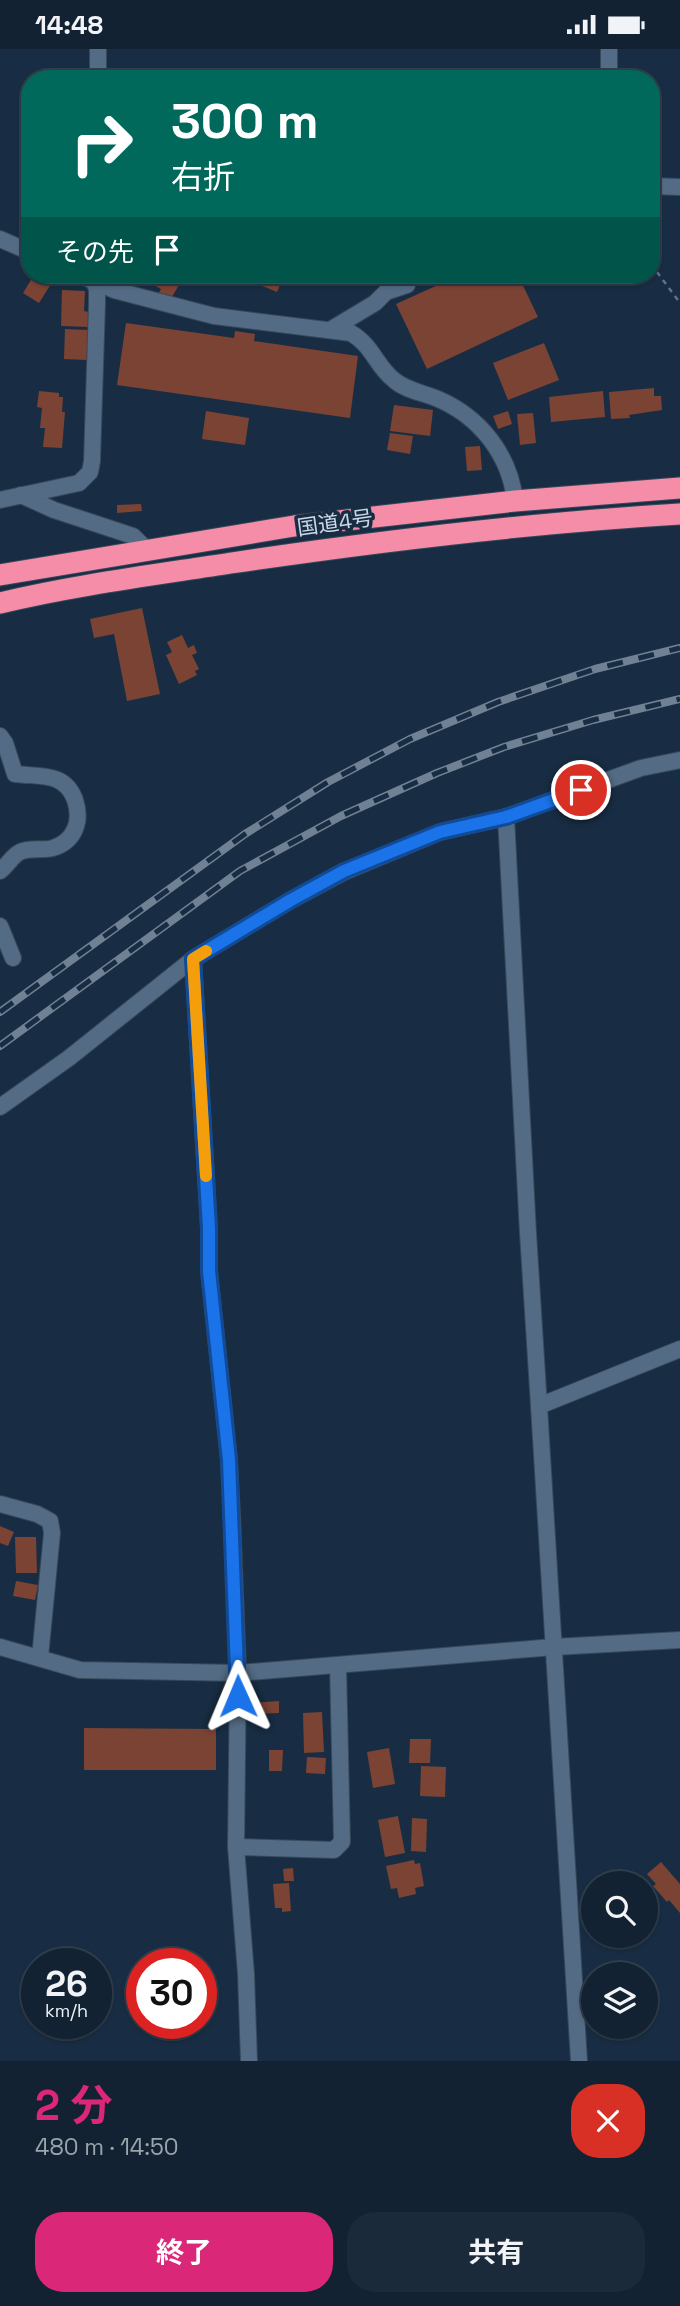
<!DOCTYPE html>
<html lang="ja">
<head>
<meta charset="utf-8">
<style>
	body { margin:0; font-family:"Space Grotesk","Noto Sans JP",sans-serif; background:#1b2a3a; color:#f1f3f6; height:100vh; display:flex; flex-direction:column; font-size:26px; white-space:nowrap }
	* { box-sizing:border-box; margin:0 }
	p { font-size:23px; color:#9ca4ac }
	.icon { flex:none; width:38px; height:38px; fill:none; stroke:currentColor; stroke-width:2; stroke-linecap:round; stroke-linejoin:round }
	.map { position:relative; height:2012px; overflow:hidden }
	.details { display:flex; flex-direction:column; background:#122232; flex:1 }
	.details>* { flex:none }
	.guide { position:absolute; left:21px; top:21px; width:639px; height:214px; border-radius:28px; box-shadow:0 2px 5px #0004,0 0 0 2px #313f4d; background:#00695c; color:#fff; overflow:hidden }
	.controls { position:absolute; left:581px; top:1822px; display:grid; gap:14px }
	.controls a { display:grid; place-items:center; width:77px; height:77px; border-radius:50%; background:#122232; box-shadow:0 2px 5px #0004,0 0 0 2px #313f4d; font-size:35px }
	.speed { position:absolute; left:21px; top:1899px; display:flex; gap:14px; font-size:35px; font-weight:700; text-align:center }
	.speed>* { display:grid; place-content:center; width:91px; height:91px; border-radius:50%; background:#122232; box-shadow:0 2px 5px #0004,0 0 0 2px #313f4d; line-height:1 }
	.speed small { font-size:18px; font-weight:400 }
	.speed .limit { border:10px solid #d22; background:#fff; color:#111 }
	.pin { position:absolute; display:grid; place-items:center; width:60px; height:60px; color:#fff; margin:-30px; border:4px solid #fff; border-radius:50%; box-shadow:0 2px 7px #0007 }
	.me { position:absolute; width:77px; margin:-38px; rotate:359deg; stroke-linejoin:round; filter:drop-shadow(0 0 5px #0008) }
	.turn { display:flex; align-items:center; gap:24px; height:147px; padding:0 35px; font-size:32px }
	.turn .icon { width:91px; height:91px; stroke-width:2.5 }
	.turn b { display:block; font-size:49px; line-height:60px }
	.then { display:flex; align-items:center; height:66px; padding:0 35px; background:#0003; gap:14px; font-size:26px }
	.round { display:grid; place-items:center; flex:none; width:74px; height:74px; border-radius:28px; background:#1b2a3a }
	.overview { display:flex; align-items:center; justify-content:space-between; height:119px; padding:0 35px }
	h1 { font-size:42px; font-weight:700; line-height:52px; color:#db2777 }
	.primary-button { display:flex; gap:14px; margin-top:auto; padding:14px 35px }
	.primary-button a { flex:1; height:80px; border-radius:28px; background:#db2777; color:#fff; font-size:28px; font-weight:700; line-height:80px; text-align:center }
	.primary-button a+a { background:#1b2a3a; color:#f1f3f6 }
	.status { display:flex; justify-content:space-between; align-items:center; height:49px; padding:0 35px; background:#122232; direction:ltr }
	.status svg { height:19px; fill:currentColor }
	.map>svg:first-child { display:block }
	.building { fill:#7b4333 }
	.lines { fill:none; stroke-linecap:round; stroke-linejoin:round }
	.minor-casing { stroke:#36485a; stroke-width:18 }
	.highway-casing { stroke:#36485a; stroke-width:23 }
	.path { stroke:#607284; stroke-width:2.5; stroke-dasharray:5 5; stroke-linecap:butt }
	.minor { stroke:#536b84; stroke-width:16 }
	.highway { stroke:#f68da8; stroke-width:21 }
	.rail-casing { stroke:#708193; stroke-width:8 }
	.rail { stroke:#182d43; stroke-width:5; stroke-dasharray:16; stroke-linecap:butt }
	.route-casing { stroke:#114b97; stroke-width:18 }
	.route { stroke:#1a73e8; stroke-width:12 }
	.slow { stroke:#f59e0b; stroke-width:12 }
	.labels { text-anchor:middle; stroke-width:7; stroke-linejoin:round; paint-order:stroke }
	.street-label { font-size:21px; fill:#cbd8e6; stroke:#182d43 }
</style>
</head>
<body>
<div class="status"><b>14:48</b><svg viewBox="0 0 49 12"><path d="M0 12V9h3v3zM5 12V6h3v6zM10 12V3h3v9zM15 12V0h3v12zM26 1h20v11H26zM47 4h2v5h-2z"/></svg></div>
<div class="map">
<svg width="680" height="2012" viewBox="0 0 680 2012">
	<rect width="100%" height="100%" fill="#182d43"/>
	<g class="building">
		<path d="M 34,226 L 51,235 L 39,254 L 23,244 Z"/>
		<path d="M 144,226 L 164,226 L 163,227 L 179,236 L 170,251 L 158,245 L 161,240 L 142,229 Z"/>
		<path d="M 256,226 L 284,226 L 277,243 L 253,233 Z"/>
		<path d="M 460,226 L 518,226 L 538,268 L 427,320 L 396,255 Z"/>
		<path d="M 62,241 L 85,242 L 84,262 L 89,263 L 89,278 L 61,277 Z"/>
		<path d="M 126,274 L 234,289 L 235,282 L 255,285 L 254,292 L 358,307 L 350,369 L 117,336 Z"/>
		<path d="M 65,280 L 88,281 L 87,311 L 64,310 Z"/>
		<path d="M 544,294 L 559,331 L 508,351 L 493,314 Z"/>
		<path d="M 654,339 L 654,347 L 661,347 L 662,361 L 629,366 L 630,369 L 611,370 L 609,343 Z"/>
		<path d="M 39,342 L 59,344 L 59,348 L 63,348 L 62,363 L 65,363 L 62,399 L 43,398 L 45,379 L 40,379 L 42,359 L 37,358 Z"/>
		<path d="M 603,342 L 605,368 L 551,373 L 549,348 Z"/>
		<path d="M 394,356 L 433,361 L 430,387 L 390,382 Z"/>
		<path d="M 206,362 L 249,369 L 245,396 L 202,390 Z"/>
		<path d="M 508,362 L 512,375 L 498,380 L 493,367 Z"/>
		<path d="M 533,364 L 536,394 L 520,396 L 517,365 Z"/>
		<path d="M 390,384 L 413,387 L 410,405 L 387,401 Z"/>
		<path d="M 480,397 L 482,421 L 467,422 L 465,398 Z"/>
		<path d="M 141,455 L 142,462 L 117,464 L 117,456 Z"/>
		<path d="M 142,559 L 160,645 L 127,652 L 114,585 L 94,589 L 90,570 Z"/>
		<path d="M 182,586 L 188,599 L 194,596 L 197,604 L 192,606 L 199,620 L 195,622 L 197,626 L 179,635 L 166,606 L 172,603 L 167,593 Z"/>
		<path d="M 0,1477 L 14,1483 L 8,1497 L 0,1494 Z"/>
		<path d="M 15,1488 L 36,1488 L 37,1524 L 16,1524 Z"/>
		<path d="M 16,1532 L 38,1536 L 35,1551 L 13,1547 Z"/>
		<path d="M 279,1652 L 279,1664 L 251,1665 L 250,1654 Z"/>
		<path d="M 322,1663 L 324,1703 L 304,1704 L 303,1664 Z"/>
		<path d="M 84,1679 L 216,1680 L 216,1721 L 84,1721 Z"/>
		<path d="M 410,1690 L 431,1690 L 430,1714 L 409,1714 Z"/>
		<path d="M 389,1699 L 395,1735 L 373,1739 L 367,1703 Z"/>
		<path d="M 269,1701 L 283,1701 L 282,1722 L 269,1722 Z"/>
		<path d="M 307,1708 L 326,1709 L 325,1725 L 306,1724 Z"/>
		<path d="M 421,1717 L 446,1718 L 445,1748 L 420,1747 Z"/>
		<path d="M 398,1767 L 405,1804 L 385,1808 L 378,1771 Z"/>
		<path d="M 412,1769 L 427,1770 L 426,1803 L 411,1802 Z"/>
		<path d="M 414,1811 L 415,1815 L 420,1814 L 424,1837 L 415,1839 L 416,1845 L 399,1849 L 397,1839 L 391,1840 L 386,1817 Z"/>
		<path d="M 661,1813 L 680,1835 L 680,1864 L 669,1851 L 667,1853 L 653,1837 L 656,1835 L 647,1825 Z"/>
		<path d="M 293,1819 L 294,1832 L 284,1832 L 283,1820 Z"/>
		<path d="M 289,1834 L 291,1862 L 282,1863 L 282,1859 L 275,1859 L 273,1835 Z"/>
	</g>
	<g class="lines">
		<g class="minor-casing">
			<g id="minor">
				<path d="M 98,30 L 98,0"/>
				<path d="M 609,30 L 609,0"/>
				<path d="M 651,137 L 680,138"/>
				<path d="M 0,190 L 30,203"/>
				<path d="M 80,226 L 114,241 L 214,267 L 351,284 C 373,297 376,317 394,331 C 405,341 424,344 438,350 C 480,368 510,406 515,452"/>
				<path d="M 330,281 L 375,254 L 386,243 L 407,236"/>
				<path d="M 21,446 L 54,461 L 133,487 L 146,500"/>
				<path d="M 0,451 L 79,434 L 90,423 L 92,412 L 97,254 L 97,240 L 91,226"/>
				<path d="M 0,687 L 5,694 L 15,725 C 41,728 65,723 75,751 C 82,772 75,792 53,799 C 43,802 29,798 20,803 C 13,806 7,817 0,822"/>
				<path d="M 506,768 L 641,719 L 680,711"/>
				<path d="M 0,877 L 13,909"/>
				<path d="M 0,1058 L 69,1009 L 193,910"/>
				<path d="M 0,1455 L 37,1465 L 50,1472 L 52,1484 L 40,1608"/>
				<path d="M 0,1598 L 80,1621 L 238,1624 L 554,1598 L 680,1591"/>
				<path d="M 236,1798 L 334,1801 L 342,1793 L 338,1616"/>
				<path d="M 249,2012 L 246,1925 L 236,1798 L 238,1624 L 232,1466 L 229,1411 L 209,1222 L 209,1179 L 193,910 L 291,851 L 344,823 L 440,783 L 506,768 L 528,1184 L 539,1357"/>
				<path d="M 579,2012 L 539,1357 L 680,1300"/>
			</g>
		</g>
		<g class="highway-casing">
			<g id="highway">
				<path d="M 0,526 L 294,477 L 515,452 L 680,439"/>
				<path d="M 0,554 C 75,536 154,526 231,514 C 380,492 529,474 680,465"/>
			</g>
		</g>
		<path class="path" d="M 651,215 L 680,254"/>
		<use href="#minor" class="minor"/>
		<use href="#highway" class="highway"/>
		<g class="rail-casing">
			<g id="rail">
				<path d="M 0,963 L 245,785 L 328,733 L 410,690 L 498,653 L 595,620 L 680,599"/>
				<path d="M 0,997 L 240,822 L 341,767 L 437,724 L 504,698 L 593,671 L 680,650"/>
			</g>
		</g>
		<use href="#rail" class="rail"/>
	</g>
	<g class="lines">
		<g class="route-casing">
			<path id="route" d="M 238,1647 L 229,1411 L 209,1222 L 209,1179 L 193,910 L 291,851 L 344,822 L 440,783 L 506,768 L 581,741"/>
		</g>
		<use href="#route" class="route"/>
		<path class="slow" d="M 206,1127 L 193,910 L 206,902"/>
	</g>
	<g class="labels">
		<g class="street-label">
			<text transform="translate(335 474) rotate(-8)" y="7">国道4号</text>
		</g>
	</g>
</svg>
<div class="controls">
<a><svg class="icon" aria-label="search" viewBox="0 0 24 24"><circle cx="10" cy="10" r="6"/><path d="M15 15l6 6"/></svg></a>
<a><svg class="icon" aria-label="layers" viewBox="0 0 24 24"><path d="M12 4l9 5-9 5-9-5zM3 14l9 5 9-5"/></svg></a>
</div>
<div class="speed"><div>26<small>km/h</small></div><div class="limit">30</div></div>
<div class="pin" style="left:581px;top:741px;background:#d93025"><svg class="icon" aria-label="arrive" viewBox="0 0 24 24"><path d="M6 21V4h12l-3 4 3 4H6"/></svg></div>
<svg class="me" style="left:238px;top:1647px" viewBox="-20 -20 40 40"><path d="M0-17L14 15 0 8-14 15z" fill="#1a73e8" stroke="#fff" stroke-width="4"/></svg>
<div class="guide">
<div class="turn"><svg class="icon" aria-label="right" viewBox="0 0 24 24"><path d="M7 20v-9h11M14 6l5 5-5 5"/></svg><div><b>300 m</b>右折</div></div>
<div class="then">その先<svg class="icon" aria-label="arrive" viewBox="0 0 24 24"><path d="M6 21V4h12l-3 4 3 4H6"/></svg></div>
</div>
</div>
<section class="details">
<div class="overview"><div><h1>2 分</h1><p>480 m · 14:50</p></div><a class="round" style="background:#d93025;color:#fff"><svg class="icon" aria-label="close" viewBox="0 0 24 24"><path d="M6 6l12 12M18 6L6 18"/></svg></a></div>
<div class="primary-button"><a>終了</a><a>共有</a></div>
</section>
</body>
</html>
